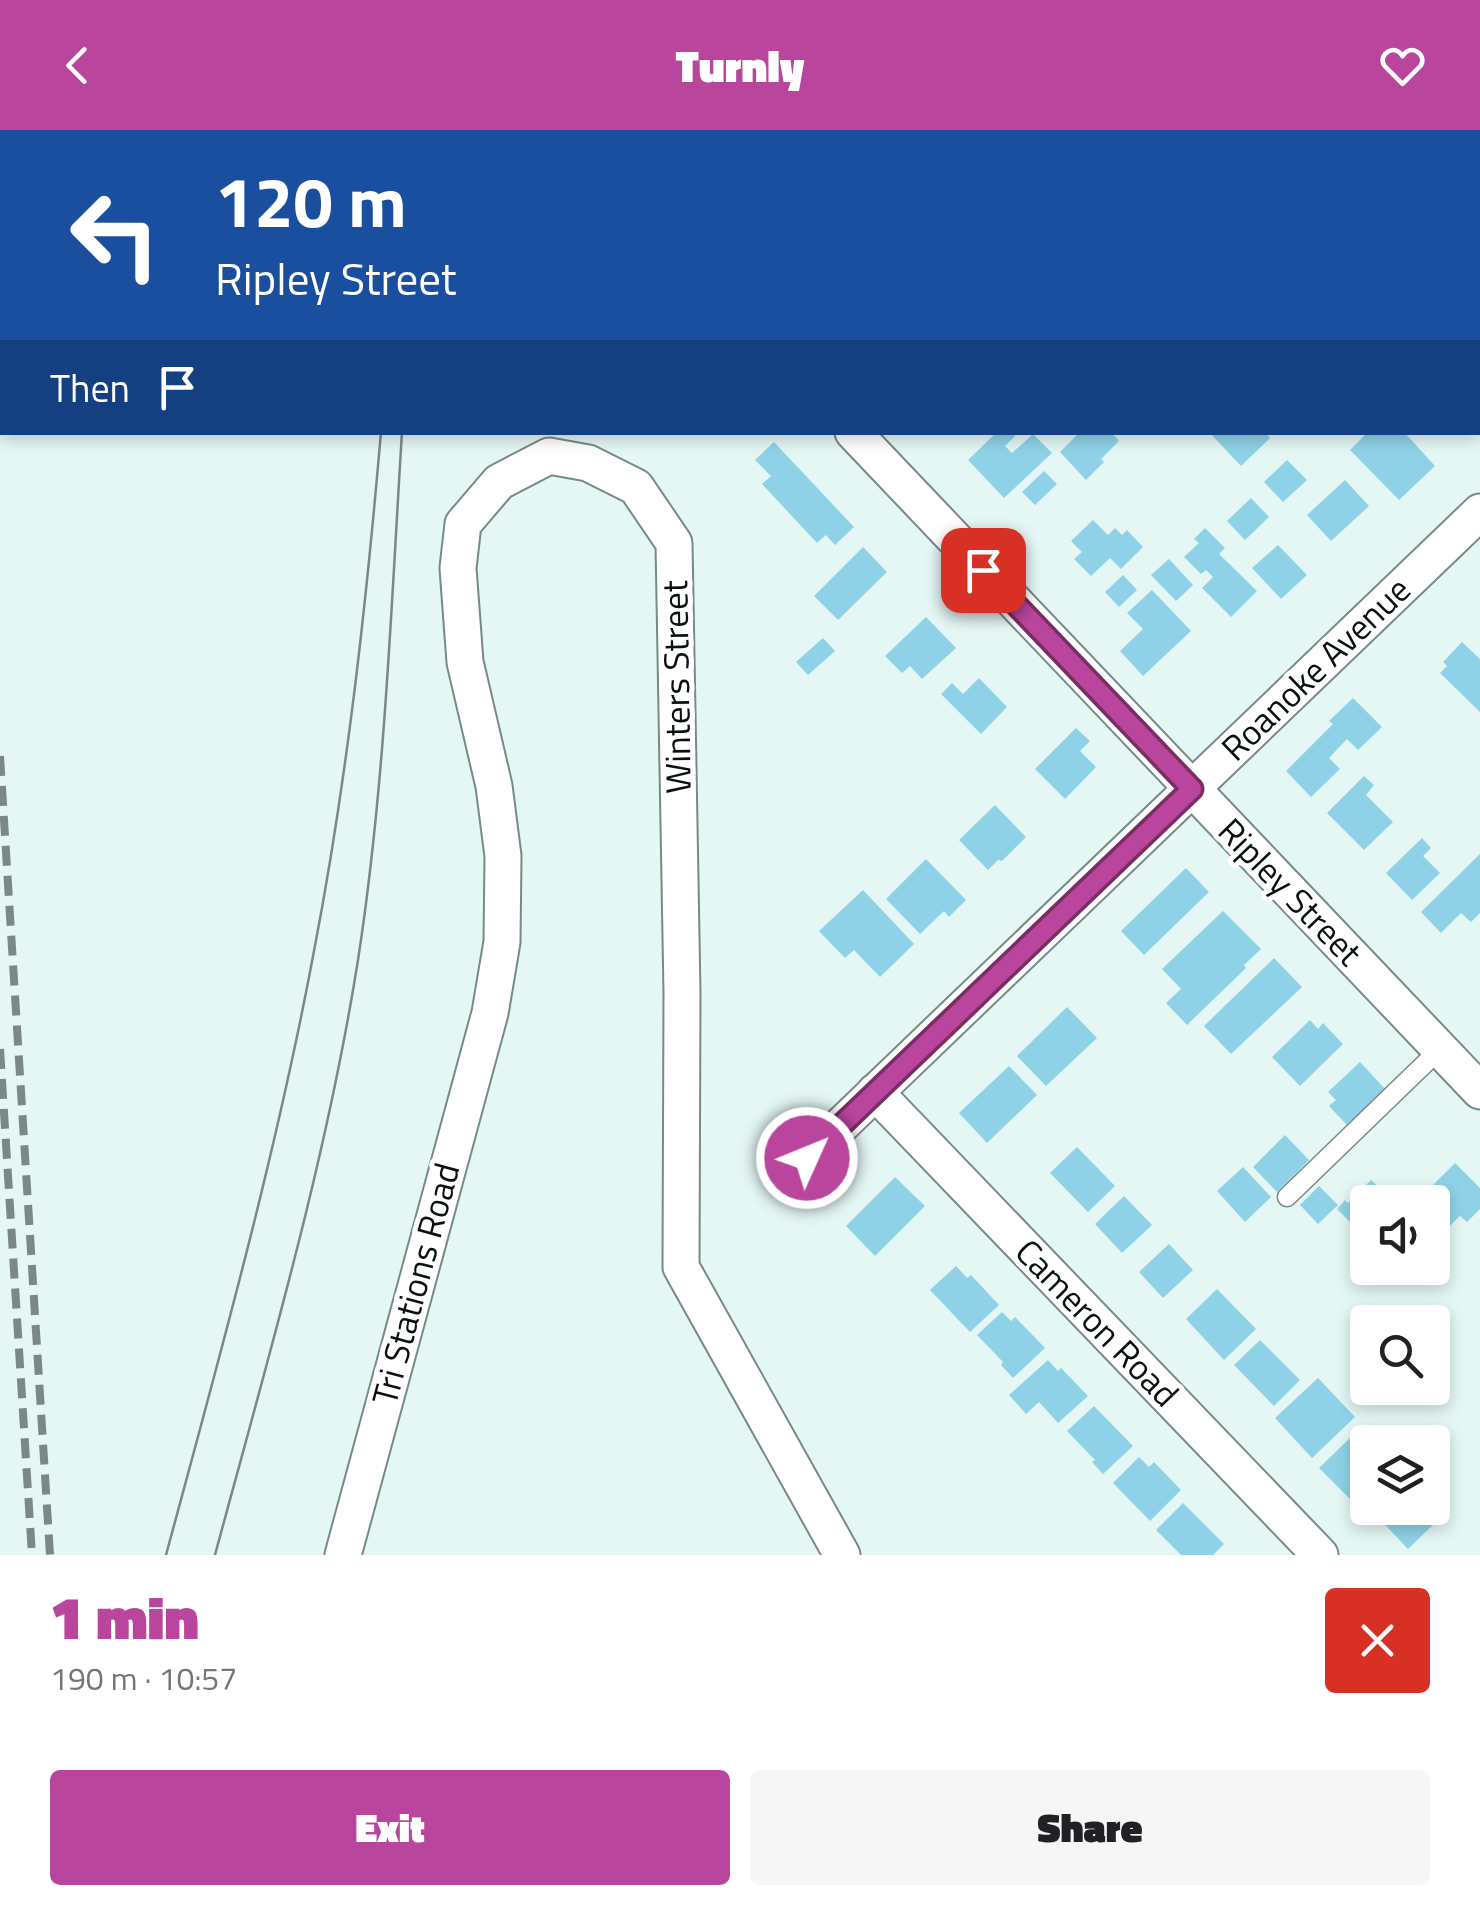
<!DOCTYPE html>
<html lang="en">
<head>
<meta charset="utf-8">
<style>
	body { margin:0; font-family:"Titillium Web",sans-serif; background:#f6f6f6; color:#202124; height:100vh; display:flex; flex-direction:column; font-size:38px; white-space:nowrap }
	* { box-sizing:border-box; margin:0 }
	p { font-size:32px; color:#757577 }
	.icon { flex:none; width:55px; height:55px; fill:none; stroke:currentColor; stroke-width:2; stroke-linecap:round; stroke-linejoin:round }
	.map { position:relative; height:1425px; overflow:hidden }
	.sheet { display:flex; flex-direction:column; background:#fff; flex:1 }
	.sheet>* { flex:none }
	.hud { position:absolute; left:0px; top:0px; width:1480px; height:305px; box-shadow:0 5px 15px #0003; background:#1a4fa0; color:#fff; overflow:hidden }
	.buttons { position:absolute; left:1350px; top:1055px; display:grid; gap:20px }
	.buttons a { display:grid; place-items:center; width:100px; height:100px; border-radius:10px; background:#fff; box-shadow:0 5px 15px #0003; font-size:50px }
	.pin { position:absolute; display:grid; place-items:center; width:85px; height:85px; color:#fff; margin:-42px; border-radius:20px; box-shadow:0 5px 15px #0006 }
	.me { position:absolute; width:110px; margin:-55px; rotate:46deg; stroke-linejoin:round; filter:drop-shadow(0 0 8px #0008) }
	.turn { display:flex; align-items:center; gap:35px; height:210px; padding:0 50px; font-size:45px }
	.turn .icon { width:130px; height:130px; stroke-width:2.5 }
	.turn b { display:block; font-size:70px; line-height:85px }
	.then { display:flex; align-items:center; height:95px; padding:0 50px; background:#0003; gap:20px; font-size:38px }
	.round { display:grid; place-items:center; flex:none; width:105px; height:105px; border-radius:10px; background:#f6f6f6 }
	.overview { display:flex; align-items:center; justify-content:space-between; height:170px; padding:0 50px }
	h1 { font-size:60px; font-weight:800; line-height:75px; color:#ba459c }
	.action { display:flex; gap:20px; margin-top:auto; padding:20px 50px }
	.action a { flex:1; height:115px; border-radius:10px; background:#ba459c; color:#fff; font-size:40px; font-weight:800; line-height:115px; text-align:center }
	.action a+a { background:#f6f6f6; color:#202124 }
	header { display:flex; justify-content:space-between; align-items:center; height:130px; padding:0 50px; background:#ba459c; color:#fff; font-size:45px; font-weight:800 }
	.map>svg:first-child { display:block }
	.building { fill:#8fd2e7 }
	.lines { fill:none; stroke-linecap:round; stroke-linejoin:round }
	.service-casing { stroke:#788a88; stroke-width:21 }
	.minor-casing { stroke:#788a88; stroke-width:39 }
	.service { stroke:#fff; stroke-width:18 }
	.minor { stroke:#fff; stroke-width:35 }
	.tram { stroke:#7b8887; stroke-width:2.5 }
	.rail { stroke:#7b8887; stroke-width:8; stroke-dasharray:20 10; stroke-linecap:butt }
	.route-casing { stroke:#792d65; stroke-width:25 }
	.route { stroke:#ba459c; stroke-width:18 }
	.labels { text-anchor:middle; stroke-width:10; stroke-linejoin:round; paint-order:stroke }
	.street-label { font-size:35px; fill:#09100f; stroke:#fff }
</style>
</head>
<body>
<header><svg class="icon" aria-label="back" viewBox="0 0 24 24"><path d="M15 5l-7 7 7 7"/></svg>Turnly<svg class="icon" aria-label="heart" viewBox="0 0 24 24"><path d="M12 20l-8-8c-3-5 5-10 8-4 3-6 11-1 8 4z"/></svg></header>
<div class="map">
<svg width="1480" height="1425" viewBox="0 0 1480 1425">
	<rect width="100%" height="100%" fill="#e4f7f5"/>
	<g class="building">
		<path d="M 997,302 L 1012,302 L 1015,306 L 1005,316 L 1012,323 L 1033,304 L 1052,323 L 1004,368 L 968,330 Z"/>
		<path d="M 1080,302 L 1111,302 L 1119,311 L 1101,329 L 1104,332 L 1086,350 L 1060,322 Z"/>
		<path d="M 1209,302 L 1265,302 L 1270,308 L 1241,336 Z"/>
		<path d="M 1368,302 L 1404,302 L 1435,336 L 1399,370 L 1350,320 Z"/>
		<path d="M 774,312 L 854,397 L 835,415 L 826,405 L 817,413 L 762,354 L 771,346 L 755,330 Z"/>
		<path d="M 1287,330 L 1307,350 L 1283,372 L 1264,352 Z"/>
		<path d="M 1044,341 L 1057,354 L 1035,375 L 1022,362 Z"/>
		<path d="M 1345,350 L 1369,376 L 1331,411 L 1307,385 Z"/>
		<path d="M 1251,368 L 1269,387 L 1245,410 L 1227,391 Z"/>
		<path d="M 1093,390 L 1108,405 L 1115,398 L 1122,405 L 1127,400 L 1143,417 L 1121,439 L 1110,428 L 1091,446 L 1074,429 L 1082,422 L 1071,411 Z"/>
		<path d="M 1205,398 L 1225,418 L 1219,424 L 1257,461 L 1231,487 L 1202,458 L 1213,447 L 1206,440 L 1201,444 L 1184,427 L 1199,413 L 1194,409 Z"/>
		<path d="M 1278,415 L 1307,445 L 1281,469 L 1252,438 Z"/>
		<path d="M 863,417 L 887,442 L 838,490 L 814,466 Z"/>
		<path d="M 1169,429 L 1193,455 L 1176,471 L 1151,445 Z"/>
		<path d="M 1123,445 L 1137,460 L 1119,477 L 1105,462 Z"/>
		<path d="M 1152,460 L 1191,501 L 1143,546 L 1120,521 L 1143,499 L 1127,483 Z"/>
		<path d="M 926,487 L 956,518 L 922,549 L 910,536 L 902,543 L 885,526 Z"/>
		<path d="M 823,508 L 835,521 L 808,545 L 796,532 Z"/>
		<path d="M 1462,512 L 1480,529 L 1480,582 L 1440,543 L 1447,536 L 1443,532 Z"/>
		<path d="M 979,548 L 1007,577 L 981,604 L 941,564 L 952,553 L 963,564 Z"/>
		<path d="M 1353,568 L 1382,597 L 1358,620 L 1347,609 L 1329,628 L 1340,639 L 1311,667 L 1286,641 L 1333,594 L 1329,591 Z"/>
		<path d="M 1076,598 L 1090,611 L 1080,621 L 1096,637 L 1065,669 L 1035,639 Z"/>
		<path d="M 1364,646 L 1374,655 L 1366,665 L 1393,692 L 1364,720 L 1327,683 Z"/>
		<path d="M 995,675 L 1026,707 L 1002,731 L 998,730 L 988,740 L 959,710 Z"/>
		<path d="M 1422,708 L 1431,718 L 1423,726 L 1440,743 L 1412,770 L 1386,743 Z"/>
		<path d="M 1480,724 L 1480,783 L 1471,792 L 1461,783 L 1441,803 L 1421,782 Z"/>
		<path d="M 926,729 L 966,770 L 949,787 L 944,781 L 920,804 L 886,769 Z"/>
		<path d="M 1186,738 L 1209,762 L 1144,825 L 1121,801 Z"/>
		<path d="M 863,760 L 914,814 L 880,847 L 854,820 L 845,828 L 819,801 Z"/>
		<path d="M 1223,781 L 1261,819 L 1244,835 L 1246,838 L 1187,895 L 1166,873 L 1181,859 L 1162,839 Z"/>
		<path d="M 1274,828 L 1302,857 L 1231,924 L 1204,896 Z"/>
		<path d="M 1067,877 L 1097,908 L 1046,956 L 1017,926 Z"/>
		<path d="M 1310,890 L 1318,899 L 1323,893 L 1343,914 L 1300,956 L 1272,927 Z"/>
		<path d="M 1360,932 L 1385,959 L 1347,995 L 1329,976 L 1336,970 L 1328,962 Z"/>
		<path d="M 1009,936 L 1037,965 L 987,1013 L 959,983 Z"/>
		<path d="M 1285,1005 L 1309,1030 L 1277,1062 L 1253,1037 Z"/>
		<path d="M 1077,1017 L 1115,1056 L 1088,1082 L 1050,1043 Z"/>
		<path d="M 1455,1033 L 1480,1058 L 1480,1079 L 1467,1092 L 1460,1086 L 1432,1113 L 1432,1072 L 1416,1072 Z"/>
		<path d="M 1243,1037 L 1271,1067 L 1245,1092 L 1217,1061 Z"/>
		<path d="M 895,1047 L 925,1076 L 875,1126 L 846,1096 Z"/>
		<path d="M 1371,1050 L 1394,1072 L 1368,1072 L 1368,1097 L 1361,1103 L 1337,1079 L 1345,1070 L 1348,1073 Z"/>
		<path d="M 1319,1056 L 1338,1075 L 1318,1094 L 1300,1075 Z"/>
		<path d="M 1124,1066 L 1152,1095 L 1122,1123 L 1095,1094 Z"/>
		<path d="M 1169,1114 L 1193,1140 L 1163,1168 L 1139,1142 Z"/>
		<path d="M 956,1136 L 967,1148 L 971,1145 L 999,1175 L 970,1202 L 930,1160 Z"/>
		<path d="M 1217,1159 L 1256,1199 L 1224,1230 L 1186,1189 Z"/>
		<path d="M 1002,1182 L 1011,1191 L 1015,1187 L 1045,1218 L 1013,1248 L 1001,1235 L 1003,1232 L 977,1205 Z"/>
		<path d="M 1260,1210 L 1300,1250 L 1274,1276 L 1234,1235 Z"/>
		<path d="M 1048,1230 L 1058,1241 L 1061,1238 L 1088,1266 L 1058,1293 L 1039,1272 L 1026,1284 L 1009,1265 Z"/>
		<path d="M 1318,1248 L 1355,1287 L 1312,1328 L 1275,1288 Z"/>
		<path d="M 1094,1276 L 1133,1316 L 1103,1344 L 1092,1332 L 1095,1330 L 1067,1301 Z"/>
		<path d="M 1352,1306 L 1368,1322 L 1368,1368 L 1358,1377 L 1319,1338 Z"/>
		<path d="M 1139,1327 L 1149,1337 L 1154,1332 L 1181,1360 L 1150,1391 L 1113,1353 Z"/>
		<path d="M 1183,1373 L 1224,1414 L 1213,1425 L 1181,1425 L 1156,1400 Z"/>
		<path d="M 1380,1378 L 1420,1378 L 1435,1393 L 1408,1419 L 1374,1383 Z"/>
	</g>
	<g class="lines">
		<g class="service-casing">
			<path id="service" d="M 1287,1067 L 1440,919"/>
		</g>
		<g class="minor-casing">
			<g id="minor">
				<path d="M 756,0 L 756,2"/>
				<path d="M 1048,2 L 1050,0"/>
				<path d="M 853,302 L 1480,961"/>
				<path d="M 875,962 L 1320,1425"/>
				<path d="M 807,1028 L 1480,382"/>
				<path d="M 343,1425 L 490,883 L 502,812 L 503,726 L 494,656 L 465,532 L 458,438 L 463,394 L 499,352 L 549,326 L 588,333 L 636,357 L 674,413 L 682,863 L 681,1137 L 842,1425"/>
			</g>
		</g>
		<use href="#service" class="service"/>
		<use href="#minor" class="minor"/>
		<g class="tram">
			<path d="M 399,2 L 399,0"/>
			<path d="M 418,2 L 419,0"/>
			<path d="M 166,1425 C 220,1225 276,1025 314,821 C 347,650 366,476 381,302"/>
			<path d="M 215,1425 C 268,1228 326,1032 358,830 C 385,655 391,478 402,302"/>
		</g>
		<g class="rail">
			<path d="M 0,626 L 50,1425"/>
			<path d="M 0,919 L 32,1425"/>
		</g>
	</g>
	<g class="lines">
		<g class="route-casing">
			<path id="route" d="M 807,1028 L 1192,659 L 983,440"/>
		</g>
		<use href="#route" class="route"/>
	</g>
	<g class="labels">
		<g class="street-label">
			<text transform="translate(1316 539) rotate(-44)" y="12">Roanoke Avenue</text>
			<text transform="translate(677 557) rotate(-91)" y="12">Winters Street</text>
			<text transform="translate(1290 762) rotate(46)" y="12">Ripley Street</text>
			<text transform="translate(416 1154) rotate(-75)" y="12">Tri Stations Road</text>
			<text transform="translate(1097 1193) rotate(46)" y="12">Cameron Road</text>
		</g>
	</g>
</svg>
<div class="buttons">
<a><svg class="icon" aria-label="sound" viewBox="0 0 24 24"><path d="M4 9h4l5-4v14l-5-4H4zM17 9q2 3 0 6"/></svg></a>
<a><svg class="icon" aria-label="search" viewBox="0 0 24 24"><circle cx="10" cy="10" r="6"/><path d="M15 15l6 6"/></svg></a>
<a><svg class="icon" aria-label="layers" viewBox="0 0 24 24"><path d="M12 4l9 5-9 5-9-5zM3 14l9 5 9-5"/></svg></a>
</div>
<div class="pin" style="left:983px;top:440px;background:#d93025"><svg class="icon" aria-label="arrive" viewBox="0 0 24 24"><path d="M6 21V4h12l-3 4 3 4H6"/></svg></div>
<svg class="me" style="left:807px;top:1028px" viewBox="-20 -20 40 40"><circle r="17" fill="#ba459c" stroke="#fff" stroke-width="3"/><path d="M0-11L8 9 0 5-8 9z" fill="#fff"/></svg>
<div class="hud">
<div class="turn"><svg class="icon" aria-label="left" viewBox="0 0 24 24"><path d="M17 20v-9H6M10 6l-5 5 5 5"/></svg><div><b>120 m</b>Ripley Street</div></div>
<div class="then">Then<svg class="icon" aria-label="arrive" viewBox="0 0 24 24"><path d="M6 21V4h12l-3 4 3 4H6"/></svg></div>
</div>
</div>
<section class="sheet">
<div class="overview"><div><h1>1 min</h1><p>190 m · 10:57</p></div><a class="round" style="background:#d93025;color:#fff"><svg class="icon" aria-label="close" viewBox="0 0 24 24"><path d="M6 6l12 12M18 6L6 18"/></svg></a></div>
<div class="action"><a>Exit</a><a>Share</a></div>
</section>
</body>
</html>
